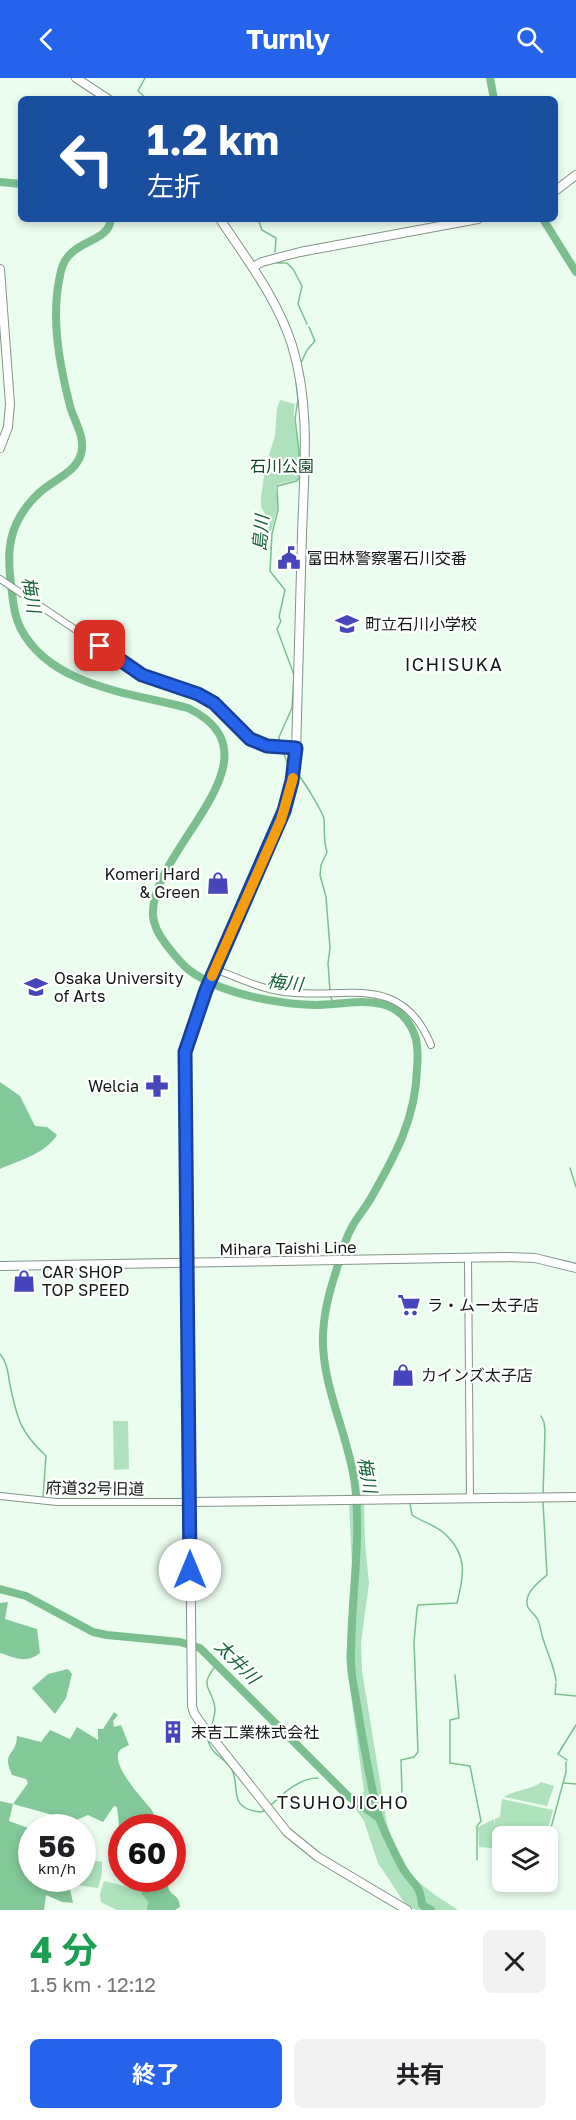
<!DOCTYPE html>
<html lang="ja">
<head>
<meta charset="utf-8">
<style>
	body { margin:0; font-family:"Golos Text","Noto Sans JP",sans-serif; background:#f2f2f2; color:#202124; height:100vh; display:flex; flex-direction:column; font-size:22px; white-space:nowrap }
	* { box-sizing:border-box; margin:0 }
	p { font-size:20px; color:#757577 }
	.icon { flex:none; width:33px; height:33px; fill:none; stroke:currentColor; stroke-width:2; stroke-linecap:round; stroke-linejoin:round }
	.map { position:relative; height:1832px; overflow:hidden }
	.side { display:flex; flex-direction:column; background:#fff; flex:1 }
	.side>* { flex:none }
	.guide { position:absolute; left:18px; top:18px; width:540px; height:126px; border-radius:9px; box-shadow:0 3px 9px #0003; background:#1a4fa0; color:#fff; overflow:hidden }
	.fabs { position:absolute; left:492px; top:1748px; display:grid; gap:12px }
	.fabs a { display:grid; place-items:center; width:66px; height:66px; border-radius:9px; background:#fff; box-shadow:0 3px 9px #0003; font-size:30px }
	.speed { position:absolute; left:18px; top:1736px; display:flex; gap:12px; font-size:30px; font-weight:700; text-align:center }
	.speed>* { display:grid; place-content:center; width:78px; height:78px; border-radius:50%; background:#fff; box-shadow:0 3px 9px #0003; line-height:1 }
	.speed small { font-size:15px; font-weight:400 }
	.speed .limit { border:9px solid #d22; background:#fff; color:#111 }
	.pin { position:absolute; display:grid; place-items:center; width:51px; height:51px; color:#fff; margin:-26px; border-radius:12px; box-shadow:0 3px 9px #0006 }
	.me { position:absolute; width:66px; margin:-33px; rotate:0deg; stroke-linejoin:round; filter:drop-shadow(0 0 4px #0008) }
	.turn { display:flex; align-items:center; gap:21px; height:126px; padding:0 30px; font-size:27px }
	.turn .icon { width:78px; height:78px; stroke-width:2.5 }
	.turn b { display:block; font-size:42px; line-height:51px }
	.round { display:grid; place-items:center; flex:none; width:63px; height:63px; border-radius:9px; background:#f2f2f2 }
	.overview { display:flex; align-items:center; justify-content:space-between; height:102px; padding:0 30px }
	h1 { font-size:36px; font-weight:700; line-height:45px; color:#1e9e55 }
	.button { display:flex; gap:12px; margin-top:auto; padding:12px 30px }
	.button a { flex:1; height:69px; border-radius:9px; background:#2563eb; color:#fff; font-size:24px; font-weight:700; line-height:69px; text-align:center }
	.button a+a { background:#f2f2f2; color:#202124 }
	header { display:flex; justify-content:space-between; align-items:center; height:78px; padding:0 30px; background:#2563eb; color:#fff; font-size:27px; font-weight:700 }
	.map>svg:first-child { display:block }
	.green { fill:#ade2bc }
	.forest { fill:#83c898 }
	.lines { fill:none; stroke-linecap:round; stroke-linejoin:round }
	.stream { stroke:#7bbf8f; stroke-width:1.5 }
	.river { stroke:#7bbf8f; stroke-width:8 }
	.minor-casing { stroke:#839487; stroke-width:8 }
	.major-casing { stroke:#839487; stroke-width:10 }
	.minor { stroke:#fff; stroke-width:6 }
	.major { stroke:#fff; stroke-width:8 }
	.route-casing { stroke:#184099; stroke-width:15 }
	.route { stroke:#2563eb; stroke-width:10 }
	.slow { stroke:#f59e0b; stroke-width:10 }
	.labels { text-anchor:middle; stroke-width:4.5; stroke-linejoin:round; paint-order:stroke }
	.park-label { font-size:16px; fill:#114526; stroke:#fff }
	.poi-label { font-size:16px; fill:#131915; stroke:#fff; text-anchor:start }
	.street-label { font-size:16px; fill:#131915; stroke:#fff }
	.water-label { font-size:18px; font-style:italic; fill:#186438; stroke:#fff }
	.neighbourhood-label { font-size:18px; letter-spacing:1.5px; fill:#131915; stroke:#fff }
</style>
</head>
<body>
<header><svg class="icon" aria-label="back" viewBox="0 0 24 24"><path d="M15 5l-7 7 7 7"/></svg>Turnly<svg class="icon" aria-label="search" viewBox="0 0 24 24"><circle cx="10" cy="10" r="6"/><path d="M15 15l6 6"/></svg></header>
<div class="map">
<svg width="576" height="1832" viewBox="0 0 576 1832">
	<rect width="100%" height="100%" fill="#ebfdef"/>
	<g class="green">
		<path d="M 280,322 L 295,326 C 289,347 308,382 297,402 L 278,406 L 275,409 L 278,419 L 277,432 L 271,454 L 267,448 L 267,439 L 261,429 L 261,419 L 266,386 L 275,358 L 277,331 Z"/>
		<path d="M 113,1343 L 128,1343 L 129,1391 L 114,1392 Z"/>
		<path d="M 349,1425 L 364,1425 L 365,1464 L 369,1506 L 361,1564 L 362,1593 L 387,1746 L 396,1771 L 411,1798 L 435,1817 L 458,1832 L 416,1832 L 406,1827 L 378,1785 L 364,1743 L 349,1722 L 351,1716 L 358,1718 L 362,1717 L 364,1713 L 346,1581 L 352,1489 Z"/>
		<path d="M 541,1704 L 554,1708 L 547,1728 L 504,1719 C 516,1711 530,1713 541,1704 Z"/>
		<path d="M 502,1721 L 553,1732 L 546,1758 L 502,1758 L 502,1785 L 492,1784 L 493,1770 L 479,1769 L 478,1749 L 494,1741 L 495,1749 L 495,1741 L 500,1739 Z"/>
		<path d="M 83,1781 L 102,1784 L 102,1795 L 98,1810 L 75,1807 L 75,1800 L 82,1800 Z"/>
		<path d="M 133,1800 L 138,1800 L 148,1824 L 145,1832 L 117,1832 L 101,1824 L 100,1816 L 104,1803 L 128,1809 Z"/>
	</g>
	<g class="forest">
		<path d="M 0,1004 L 20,1018 L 35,1048 L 47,1049 L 57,1057 C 45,1076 20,1082 0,1091 Z"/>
		<path d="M 8,1524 L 5,1541 L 37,1551 L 40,1575 C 26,1586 16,1580 0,1575 L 0,1525 Z"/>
		<path d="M 68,1591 L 72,1596 L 66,1620 L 55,1636 L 32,1610 L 48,1596 Z"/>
		<path d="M 114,1634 L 118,1637 L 113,1643 L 114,1649 L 121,1647 L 129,1667 C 127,1668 121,1671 120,1672 C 109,1686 143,1721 151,1731 C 154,1735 156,1743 158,1749 L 122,1749 L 121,1766 L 115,1764 L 120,1755 L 117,1729 L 114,1728 L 103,1744 L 88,1737 L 74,1743 L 13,1726 L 9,1743 L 31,1751 L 32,1800 L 70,1800 L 69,1806 L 73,1825 L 62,1824 L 46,1817 L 44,1832 L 0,1832 L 0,1723 L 13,1726 L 28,1705 L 26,1701 L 12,1697 C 1,1672 16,1680 17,1658 L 41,1664 L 50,1652 L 70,1661 L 77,1649 L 98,1662 L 98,1651 L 103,1651 Z"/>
		<path d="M 138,1800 L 166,1800 L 169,1812 C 174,1819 179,1817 180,1829 L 175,1832 L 146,1832 L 148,1824 L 141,1815 L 143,1810 Z"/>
	</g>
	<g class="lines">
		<g class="stream">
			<path d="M 145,0 L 138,13 L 147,21"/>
			<path d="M 258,141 L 262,152 L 276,160 L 275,174"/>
			<path d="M 277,185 L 287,185 L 293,191 L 302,208 L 298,226 L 307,246"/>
			<path d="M 301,285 L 307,272 L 315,263 L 309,249"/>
			<path d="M 280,667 L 279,659 L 292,630 L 294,597 L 277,551 L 281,543 L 279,539 L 285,512 L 270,493 L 272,456 L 278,432 L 277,408 L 297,403 L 299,400 L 299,373 L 295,341 L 298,321 L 296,304"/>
			<path d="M 282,671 L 290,692"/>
			<path d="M 297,696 C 302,699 323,735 324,741 C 325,753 323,762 327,774 L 321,787 L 320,797 L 326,819 L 330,870 L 328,885 L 330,913"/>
			<path d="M 330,918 L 334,926"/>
			<path d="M 570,1090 L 576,1109"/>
			<path d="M 0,1276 C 8,1285 8,1297 10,1307 C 17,1340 20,1354 46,1378 L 43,1419"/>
			<path d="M 541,1338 L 544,1344 L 545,1353 L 543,1417"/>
			<path d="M 543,1424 L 547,1497 C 540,1503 527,1513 527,1523 C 526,1531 532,1533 536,1539 C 540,1543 540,1551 542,1557 C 546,1573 554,1586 556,1603"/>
			<path d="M 455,1597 L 459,1640 L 450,1642 L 450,1685 L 470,1688 L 481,1743 L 477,1748 L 477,1782"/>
			<path d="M 556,1605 L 555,1616 L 576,1618"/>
			<path d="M 211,1652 C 212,1645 215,1638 215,1631 C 213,1608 196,1611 218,1585"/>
			<path d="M 208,1662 C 211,1677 225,1679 232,1692 C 241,1708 226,1731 261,1734 L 266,1732"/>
			<path d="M 567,1682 L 558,1676 L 576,1647"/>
			<path d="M 324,1697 L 327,1695"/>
			<path d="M 564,1705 L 576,1706"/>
			<path d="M 402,1714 L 401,1682 L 414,1679 L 418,1674 L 414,1564 L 417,1531 L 418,1527 L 457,1525 C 464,1498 468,1477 445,1456 C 436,1447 422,1444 412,1437 L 410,1425"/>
			<path d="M 269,1729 C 282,1716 299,1700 318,1700"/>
			<path d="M 548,1761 L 566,1694 L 566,1684"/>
		</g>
		<g class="river">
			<path d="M 490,0 L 494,21"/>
			<path d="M 0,104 L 21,106"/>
			<path d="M 111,141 C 108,167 69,160 61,193 C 50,237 59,285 70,328 C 74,343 86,360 81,376 C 76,393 58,400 45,410 C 36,417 27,427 21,437 C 7,459 8,483 11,507 C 13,522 14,538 21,551 C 51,609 133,615 188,630 C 289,679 148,772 153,838 C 154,848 159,857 165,865 C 172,874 180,885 189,892 C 221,916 277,926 316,927 C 337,927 360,921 382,926 C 399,930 411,944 416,961 C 418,971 418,980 417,990 C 416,1040 395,1078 371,1120 C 365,1131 356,1140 351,1151 C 346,1159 344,1169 341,1178 C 332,1205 324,1229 323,1257 C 321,1308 349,1357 355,1407 C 362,1466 350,1525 351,1584 C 351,1598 355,1613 357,1627 C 363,1663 369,1700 378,1736 C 383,1753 394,1773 402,1789 C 412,1807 420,1804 422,1827 L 431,1832"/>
			<path d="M 543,141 L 576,194"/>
			<path d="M 0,1511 L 26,1518 L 93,1554 L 107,1557 L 180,1564 L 200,1570 L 348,1718 L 379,1740"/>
		</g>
		<g class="minor-casing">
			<g id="minor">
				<path d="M 0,501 L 143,597 L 198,617 L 214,625 L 250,661 L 267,668 L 296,670"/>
				<path d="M 215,891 C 238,900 261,911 285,914 C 345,922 401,893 431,967"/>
				<path d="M 468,1180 L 470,1421"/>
				<path d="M 0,1418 L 57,1424 L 190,1424"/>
			</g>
		</g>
		<g class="major-casing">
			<g id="major">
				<path d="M 76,0 L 108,21"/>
				<path d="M 555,113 L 576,97"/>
				<path d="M 220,141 C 247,182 277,220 292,267 C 311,329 304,393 302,456 C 300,529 298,602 296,675 L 293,703 L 284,733 L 206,912 L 185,974 L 192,1628 L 194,1635 L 200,1644 L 287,1754 L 318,1779 L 407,1832"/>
				<path d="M 253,189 L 262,184 L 300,174 L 478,141"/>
				<path d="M 0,191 L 10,326 L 8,349 L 0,370"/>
				<path d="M 0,1188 L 506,1179 L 535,1180 L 576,1190"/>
				<path d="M 190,1424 L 576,1419"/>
			</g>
		</g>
		<use href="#minor" class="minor"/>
		<use href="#major" class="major"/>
	</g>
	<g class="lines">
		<g class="route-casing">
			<path id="route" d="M 100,568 L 142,597 L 198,616 L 214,625 L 250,661 L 267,668 L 296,670 L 292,703 L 284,733 L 206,912 L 185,974 L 190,1492"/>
		</g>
		<use href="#route" class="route"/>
		<path class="slow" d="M 212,898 L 281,742 L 293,700"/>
	</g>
	<defs>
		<g id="civic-bare" transform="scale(1.8)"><path d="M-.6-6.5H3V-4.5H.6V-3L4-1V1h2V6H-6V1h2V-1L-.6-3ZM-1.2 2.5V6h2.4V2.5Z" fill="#4645bb" stroke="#fff" stroke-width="2.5" paint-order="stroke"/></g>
		<g id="school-bare" transform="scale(1.8)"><path d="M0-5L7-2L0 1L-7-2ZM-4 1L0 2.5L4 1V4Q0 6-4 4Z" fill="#4645bb" stroke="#fff" stroke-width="2.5" paint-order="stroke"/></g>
		<g id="shop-bare" transform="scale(1.8)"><path d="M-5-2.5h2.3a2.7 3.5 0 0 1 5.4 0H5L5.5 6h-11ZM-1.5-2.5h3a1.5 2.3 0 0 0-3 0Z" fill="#4645bb" stroke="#fff" stroke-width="2.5" paint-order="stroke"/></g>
		<g id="university-bare" transform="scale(1.8)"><path d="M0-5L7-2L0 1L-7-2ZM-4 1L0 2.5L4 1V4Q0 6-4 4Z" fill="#4645bb" stroke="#fff" stroke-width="2.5" paint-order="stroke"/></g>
		<g id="pharmacy-bare" transform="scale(1.8)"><path d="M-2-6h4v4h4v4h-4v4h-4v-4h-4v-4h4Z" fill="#4645bb" stroke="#fff" stroke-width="2.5" paint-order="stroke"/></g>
		<g id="supermarket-bare" transform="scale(1.8)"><path d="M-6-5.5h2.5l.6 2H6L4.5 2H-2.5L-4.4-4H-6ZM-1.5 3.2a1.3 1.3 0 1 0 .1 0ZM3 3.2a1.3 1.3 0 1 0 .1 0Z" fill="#4645bb" stroke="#fff" stroke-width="2.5" paint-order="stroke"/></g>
		<g id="building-bare" transform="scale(1.8)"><path d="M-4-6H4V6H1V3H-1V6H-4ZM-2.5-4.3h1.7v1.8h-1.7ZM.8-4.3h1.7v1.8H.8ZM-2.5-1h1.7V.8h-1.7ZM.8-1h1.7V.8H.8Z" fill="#4645bb" stroke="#fff" stroke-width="2.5" paint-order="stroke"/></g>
	</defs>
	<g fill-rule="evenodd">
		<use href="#civic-bare" x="289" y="480"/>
		<use href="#school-bare" x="347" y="546"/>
		<use href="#shop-bare" x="218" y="805"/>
		<use href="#university-bare" x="36" y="909"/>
		<use href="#pharmacy-bare" x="157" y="1008"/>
		<use href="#shop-bare" x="24" y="1203"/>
		<use href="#supermarket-bare" x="409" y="1227"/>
		<use href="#shop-bare" x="403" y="1297"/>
		<use href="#building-bare" x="173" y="1654"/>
	</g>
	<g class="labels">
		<g class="park-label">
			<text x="282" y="394">石川公園</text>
		</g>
		<g class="poi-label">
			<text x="307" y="486">富田林警察署石川交番</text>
			<text x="365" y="552">町立石川小学校</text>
			<text x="200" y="802" text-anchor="end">Komeri Hard<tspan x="200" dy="18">&amp; Green</tspan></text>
			<text x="54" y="906">Osaka University<tspan x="54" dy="18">of Arts</tspan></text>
			<text x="139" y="1014" text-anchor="end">Welcia</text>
			<text x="42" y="1200">CAR SHOP<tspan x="42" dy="18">TOP SPEED</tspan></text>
			<text x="427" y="1233">ラ・ムー太子店</text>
			<text x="421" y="1303">カインズ太子店</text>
			<text x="191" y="1660">末吉工業株式会社</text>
		</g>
		<g class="street-label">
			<text transform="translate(288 1170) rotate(-1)" y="6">Mihara Taishi Line</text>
			<text transform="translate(95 1410) rotate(1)" y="6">府道32号旧道</text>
		</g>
		<g class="water-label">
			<text transform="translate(261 455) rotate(-85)" y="6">島川</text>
			<text transform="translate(31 517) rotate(80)" y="6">梅川</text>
			<text transform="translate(285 905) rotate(6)" y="6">梅川</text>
			<text transform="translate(367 1397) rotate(79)" y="6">梅川</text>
			<text transform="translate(237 1584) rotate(45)" y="6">太井川</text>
		</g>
		<g class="neighbourhood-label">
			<text x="454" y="593">ICHISUKA</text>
			<text x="343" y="1731">TSUHOJICHO</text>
		</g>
	</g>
</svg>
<div class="fabs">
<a><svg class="icon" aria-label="layers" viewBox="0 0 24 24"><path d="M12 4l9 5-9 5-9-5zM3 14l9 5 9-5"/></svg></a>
</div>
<div class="speed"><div>56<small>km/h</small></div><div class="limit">60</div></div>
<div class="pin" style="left:100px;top:568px;background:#d93025"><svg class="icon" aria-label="arrive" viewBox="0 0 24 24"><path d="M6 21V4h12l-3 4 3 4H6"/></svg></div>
<svg class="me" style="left:190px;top:1492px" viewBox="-20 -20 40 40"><circle r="19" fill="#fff"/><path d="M0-13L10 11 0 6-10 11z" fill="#2563eb"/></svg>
<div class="guide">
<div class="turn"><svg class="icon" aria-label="left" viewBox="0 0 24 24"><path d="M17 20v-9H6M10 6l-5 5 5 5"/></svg><div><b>1.2 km</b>左折</div></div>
</div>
</div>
<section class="side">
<div class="overview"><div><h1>4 分</h1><p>1.5 km · 12:12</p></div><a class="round"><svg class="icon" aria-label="close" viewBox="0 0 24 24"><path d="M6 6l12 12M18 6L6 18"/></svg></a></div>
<div class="button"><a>終了</a><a>共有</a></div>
</section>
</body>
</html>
